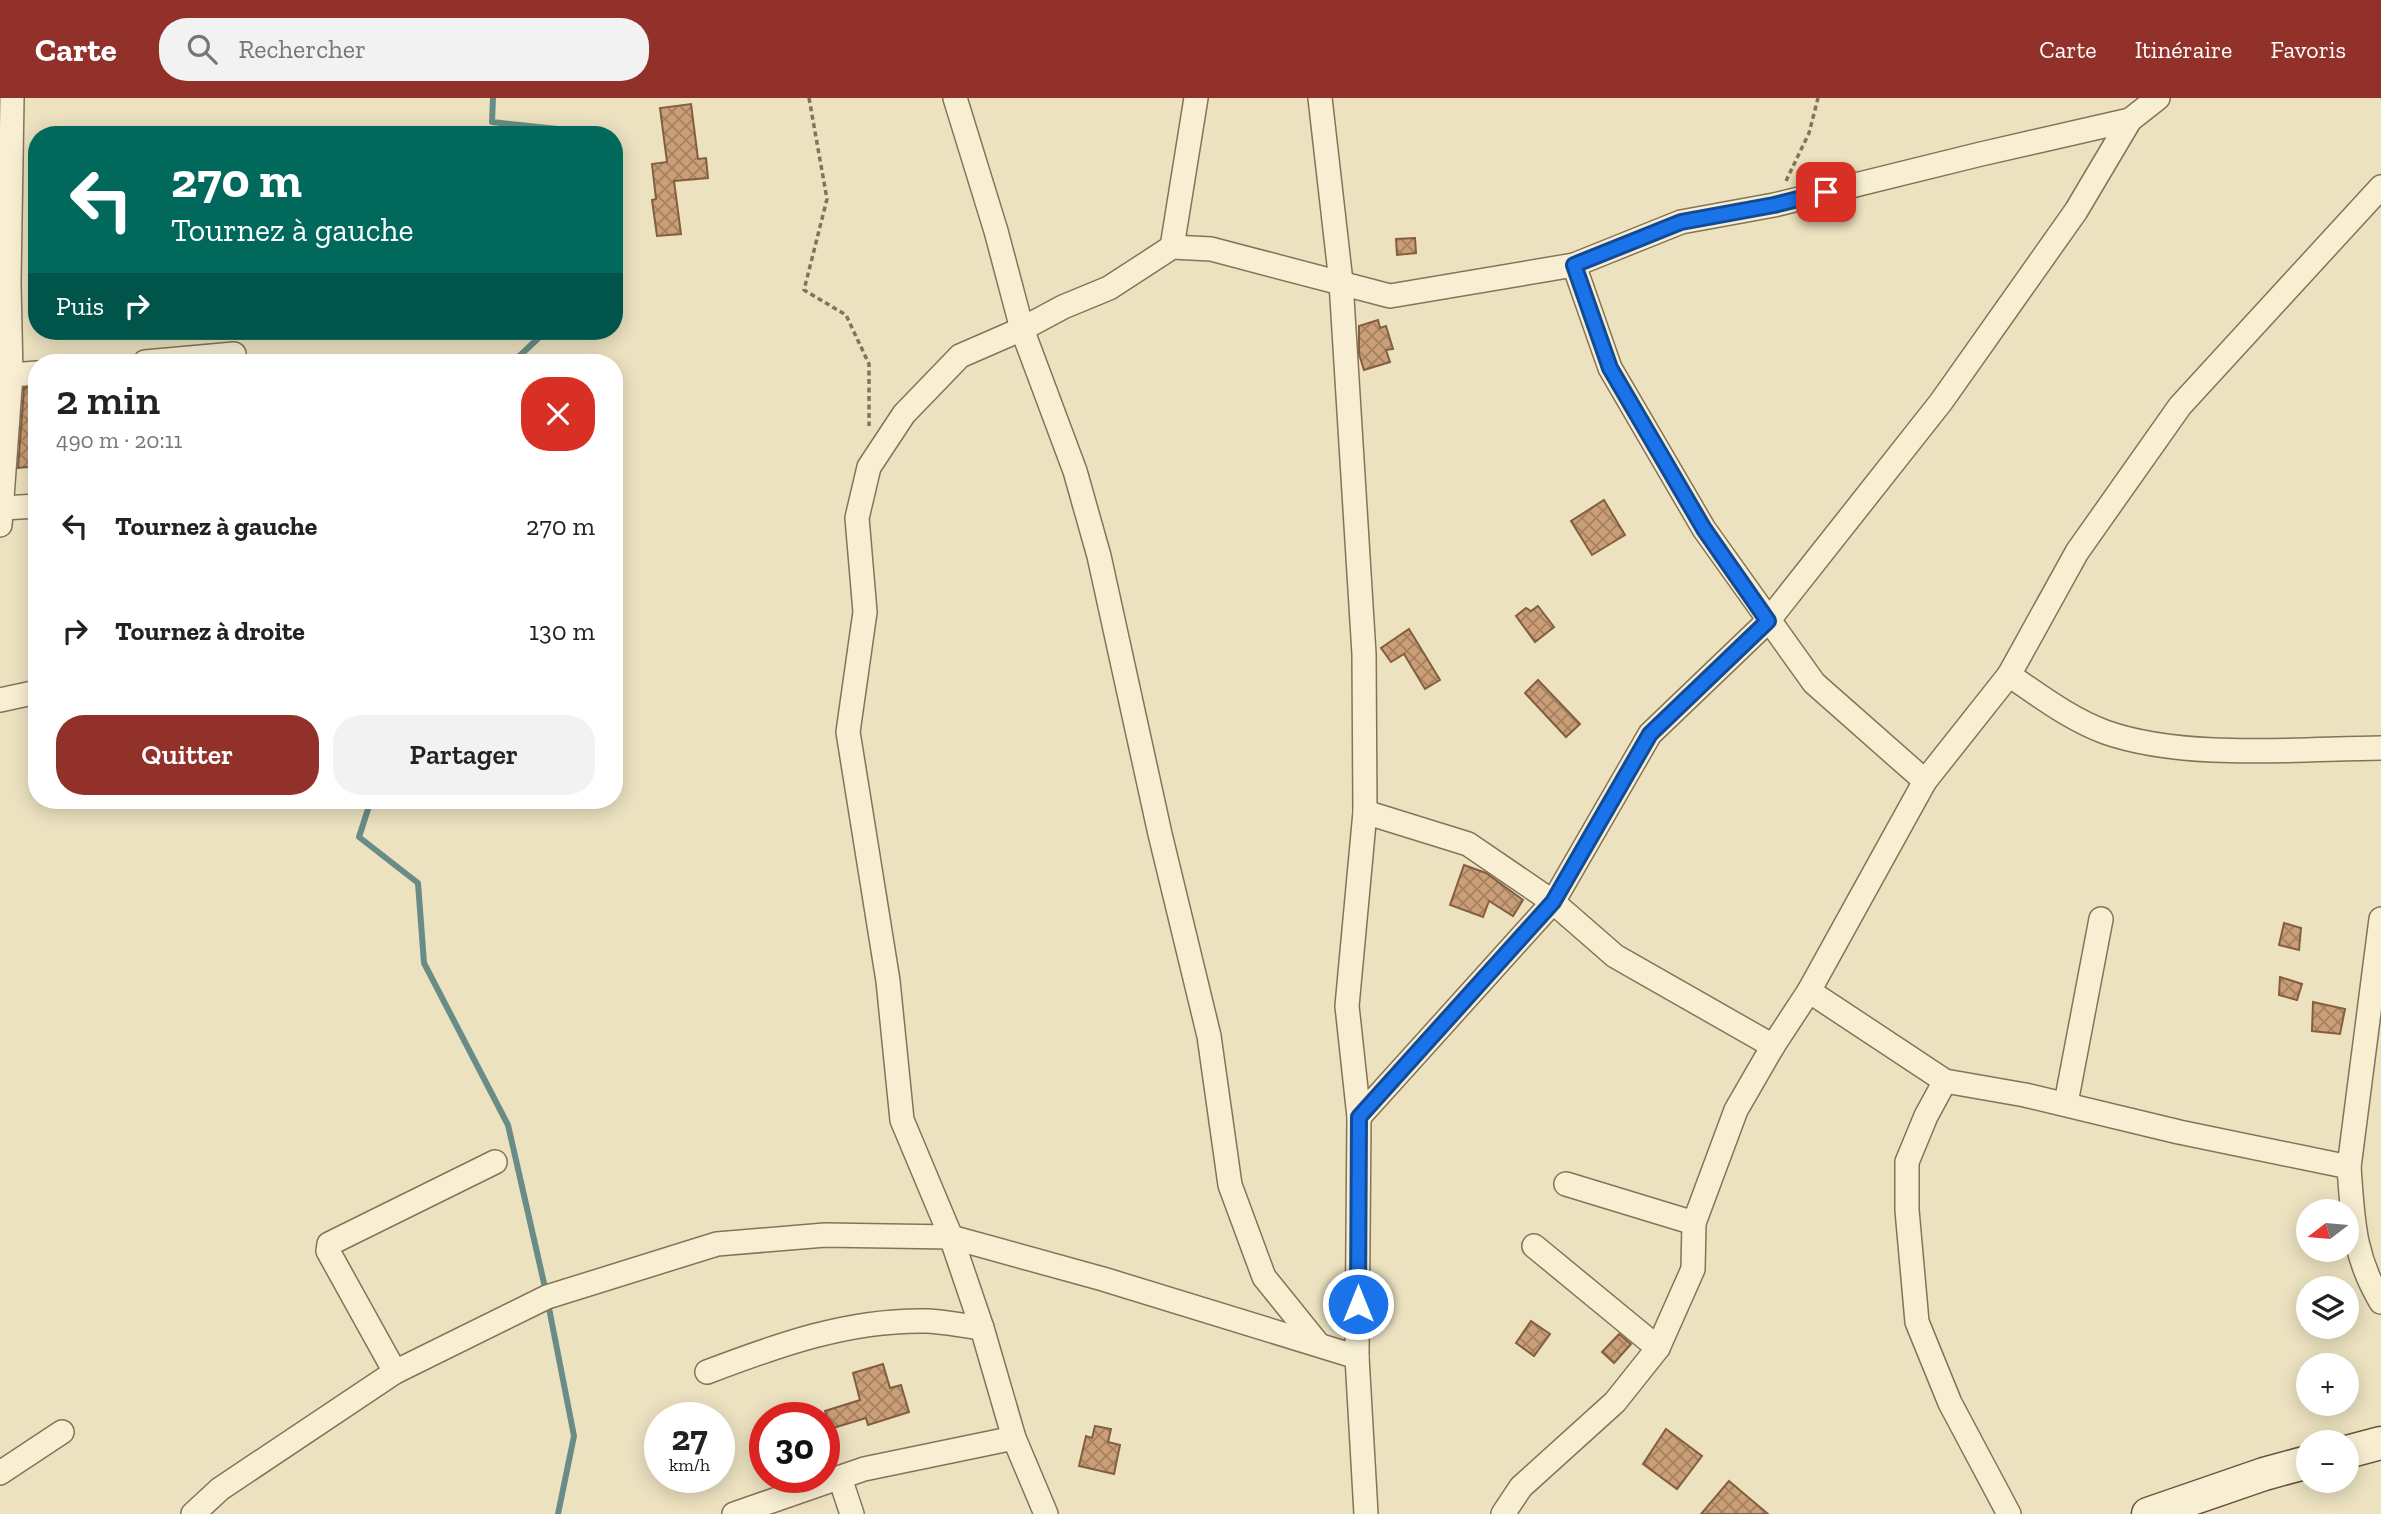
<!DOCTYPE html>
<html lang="fr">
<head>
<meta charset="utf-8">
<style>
	body { margin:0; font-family:"Zilla Slab",serif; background:#f2f2f2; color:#222; height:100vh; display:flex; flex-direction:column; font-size:26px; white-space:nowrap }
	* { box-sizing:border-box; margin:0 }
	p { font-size:23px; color:#767676 }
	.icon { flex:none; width:38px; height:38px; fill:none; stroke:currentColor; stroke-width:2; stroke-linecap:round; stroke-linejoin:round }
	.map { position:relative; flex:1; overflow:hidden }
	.side { position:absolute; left:28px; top:256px; width:595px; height:455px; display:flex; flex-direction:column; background:#fff; border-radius:28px; box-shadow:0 4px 18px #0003 }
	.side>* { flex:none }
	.top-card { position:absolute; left:28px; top:28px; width:595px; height:214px; border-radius:28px; box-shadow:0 4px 18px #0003; background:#00695c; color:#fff; overflow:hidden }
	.needle { width:46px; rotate:254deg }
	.controls { position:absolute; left:2296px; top:1101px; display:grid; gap:14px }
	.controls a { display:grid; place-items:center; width:63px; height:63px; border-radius:50%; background:#fff; box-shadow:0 4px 18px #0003; font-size:35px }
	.speed { position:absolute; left:644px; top:1304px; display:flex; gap:14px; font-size:35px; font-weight:700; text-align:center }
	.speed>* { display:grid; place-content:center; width:91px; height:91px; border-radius:50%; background:#fff; box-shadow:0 4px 18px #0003; line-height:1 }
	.speed small { font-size:18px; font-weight:400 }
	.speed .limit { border:10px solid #d22; background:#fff; color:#111 }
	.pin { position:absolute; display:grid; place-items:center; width:60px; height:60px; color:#fff; margin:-30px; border-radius:14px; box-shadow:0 4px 10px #0006 }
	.me { position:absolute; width:77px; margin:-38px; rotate:0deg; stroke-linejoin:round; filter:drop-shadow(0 0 5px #0008) }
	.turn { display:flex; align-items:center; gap:24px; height:147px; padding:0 28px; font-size:32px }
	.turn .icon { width:91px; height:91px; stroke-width:2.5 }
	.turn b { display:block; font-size:49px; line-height:60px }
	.then { display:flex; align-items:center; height:66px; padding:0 28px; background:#0003; gap:14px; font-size:26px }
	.round { display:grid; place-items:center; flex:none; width:74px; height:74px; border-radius:28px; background:#f2f2f2 }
	.summary { display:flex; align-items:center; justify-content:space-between; height:119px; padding:0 28px }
	h1 { font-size:42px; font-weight:600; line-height:52px }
	.button { display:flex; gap:14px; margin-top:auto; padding:14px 28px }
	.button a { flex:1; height:80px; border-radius:28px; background:#92302a; color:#fff; font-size:28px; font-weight:600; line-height:80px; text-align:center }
	.button a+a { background:#f2f2f2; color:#222 }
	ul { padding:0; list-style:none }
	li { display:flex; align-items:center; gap:21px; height:105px; padding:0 28px }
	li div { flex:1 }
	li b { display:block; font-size:26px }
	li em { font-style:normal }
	header { display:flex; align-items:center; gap:42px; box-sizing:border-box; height:98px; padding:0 35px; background:#92302a; color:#fff }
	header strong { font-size:33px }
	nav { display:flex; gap:38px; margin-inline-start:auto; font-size:24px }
	.search { width:490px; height:63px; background:#f2f2f2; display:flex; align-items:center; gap:18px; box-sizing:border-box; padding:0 24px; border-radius:28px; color:#767676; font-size:26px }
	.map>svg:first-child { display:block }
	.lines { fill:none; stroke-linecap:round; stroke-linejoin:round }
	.stream { stroke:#6a8c86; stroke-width:6 }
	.building { fill:url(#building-cross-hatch); stroke:#835e3f; stroke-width:2 }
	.street-casing { stroke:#857358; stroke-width:26 }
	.secondary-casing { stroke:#66543c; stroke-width:35 }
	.path { stroke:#857358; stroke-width:3.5; stroke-dasharray:5 3.5; stroke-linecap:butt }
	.street { stroke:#f8efd3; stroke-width:23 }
	.secondary { stroke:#f8efd3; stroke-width:32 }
	.route-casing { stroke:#114b97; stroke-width:18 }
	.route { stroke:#1a73e8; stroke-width:12 }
</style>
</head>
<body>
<header>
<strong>Carte</strong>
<div class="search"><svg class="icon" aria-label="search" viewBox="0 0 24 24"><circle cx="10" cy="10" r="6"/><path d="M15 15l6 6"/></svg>Rechercher</div>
<nav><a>Carte</a><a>Itinéraire</a><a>Favoris</a></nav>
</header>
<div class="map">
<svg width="2381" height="1416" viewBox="0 0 2381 1416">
	<defs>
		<pattern id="building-cross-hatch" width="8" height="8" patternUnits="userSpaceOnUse" patternTransform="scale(1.75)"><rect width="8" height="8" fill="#ca9e76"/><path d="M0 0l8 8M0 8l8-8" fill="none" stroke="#a58160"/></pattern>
	</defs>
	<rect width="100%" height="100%" fill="#ece2c0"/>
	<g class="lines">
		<g class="stream">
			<path d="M 493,0 L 492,24 L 567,32 L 566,37"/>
			<path d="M 513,264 L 546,233"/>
			<path d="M 371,702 L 359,739 L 418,785 L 424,865 L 508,1027 L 546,1194"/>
			<path d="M 548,1205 L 574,1338 L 558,1416"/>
		</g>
	</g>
	<g class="building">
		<path d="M 691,6 L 698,61 L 706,60 L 708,80 L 674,83 L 681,136 L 657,138 L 652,102 L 656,101 L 652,66 L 667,64 L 660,10 Z"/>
		<path d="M 1415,140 L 1416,155 L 1397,157 L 1396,141 Z"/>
		<path d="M 1378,222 L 1380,230 L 1386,228 L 1393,251 L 1386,252 L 1390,264 L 1364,272 L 1359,256 L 1359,228 Z"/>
		<path d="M 37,289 L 37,368 L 18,370 L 24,290 Z"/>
		<path d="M 1604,402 L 1625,437 L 1592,457 L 1571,423 Z"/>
		<path d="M 1538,508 L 1554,529 L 1535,544 L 1516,518 L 1526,510 L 1531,513 Z"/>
		<path d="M 1409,531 L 1440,582 L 1425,591 L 1404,556 L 1391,564 L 1381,550 Z"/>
		<path d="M 1538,582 L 1580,626 L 1566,639 L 1525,595 Z"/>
		<path d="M 1464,767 L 1486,775 L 1523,802 L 1513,818 L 1489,803 L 1483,819 L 1450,807 Z"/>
		<path d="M 2284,825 L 2301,830 L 2299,852 L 2279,847 Z"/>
		<path d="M 2280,879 L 2302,886 L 2297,902 L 2279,897 Z"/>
		<path d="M 2313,904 L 2345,911 L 2340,936 L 2312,933 Z"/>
		<path d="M 1531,1223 L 1550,1236 L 1534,1258 L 1516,1245 Z"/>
		<path d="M 1619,1236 L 1631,1246 L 1614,1265 L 1602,1254 Z"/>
		<path d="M 883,1266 L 890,1290 L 901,1287 L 909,1314 L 868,1327 L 866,1320 L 830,1331 L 825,1313 L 860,1302 L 853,1275 Z"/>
		<path d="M 1095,1328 L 1111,1331 L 1108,1344 L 1120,1347 L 1114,1376 L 1079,1368 L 1086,1338 L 1092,1340 Z"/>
		<path d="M 1666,1331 L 1702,1358 L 1677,1391 L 1643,1366 Z"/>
		<path d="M 1729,1383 L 1768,1416 L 1701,1416 Z"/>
	</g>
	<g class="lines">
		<g class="street-casing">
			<g id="street">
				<path d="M 955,0 L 996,133 L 1022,231 L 1075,373 L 1099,458 L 1160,736 L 1209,938 L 1230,1087 L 1264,1179 L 1318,1246"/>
				<path d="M 1320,0 L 1341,184 L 1364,556 L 1365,714 L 1347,908 L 1359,1019 L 1357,1259 L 1366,1416"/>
				<path d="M 1172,149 L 1196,0"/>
				<path d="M 1574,167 L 1610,270 L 1704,431 L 1814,585 L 1925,683"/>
				<path d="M 145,264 L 234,256"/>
				<path d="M 11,277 L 37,275"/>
				<path d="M 3,410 L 37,408"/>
				<path d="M 0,427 L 11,277 L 9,185 L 12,0"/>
				<path d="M 2009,577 C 2040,598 2070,621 2105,634 C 2184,662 2297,651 2381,650"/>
				<path d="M 0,602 L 37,594"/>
				<path d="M 1365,714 L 1468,746 L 1553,804 L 1615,858 L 1773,948"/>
				<path d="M 1809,893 L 1945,983 L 2025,997 L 2179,1034 L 2349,1069 C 2353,1122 2353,1157 2381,1204"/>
				<path d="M 1945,983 L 1926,1018 L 1907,1064 L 1907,1112 L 1917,1224 L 1950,1305 L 2009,1416"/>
				<path d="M 2066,1005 L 2101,821"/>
				<path d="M 1359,1019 L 1553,804 L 1650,636 L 1768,523 L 1941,304 L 2076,113 L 2130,22 L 2158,0"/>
				<path d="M 2349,1069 L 2381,821"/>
				<path d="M 1566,1086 L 1694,1125"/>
				<path d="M 1534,1148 L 1658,1250"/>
				<path d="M 395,1274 L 328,1153 L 329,1146 L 495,1064"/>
				<path d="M 707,1274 C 778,1247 850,1221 928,1223 C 946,1224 964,1228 982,1230"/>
				<path d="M 0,1375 L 62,1334"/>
				<path d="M 840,1380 L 852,1416"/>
				<path d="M 193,1416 L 220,1391 L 395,1274 L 547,1199 L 717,1146 L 825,1137 L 951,1139 L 1103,1181 L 1357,1259"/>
				<path d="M 734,1416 L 864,1371 L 1014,1340"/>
				<path d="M 1046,1416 L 1014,1340 L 982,1230 L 951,1139 L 902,1022 L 888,883 L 848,634 L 865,514 L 857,420 L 869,369 L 904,316 L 960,258 L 1022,231 L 1063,209 L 1109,190 L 1172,149 L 1211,151 L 1390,198 L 1574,167 L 1681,124 L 1774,107 L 1981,56 L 2130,22"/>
				<path d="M 1503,1416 L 1521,1389 L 1615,1304 L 1658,1250 L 1693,1171 L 1694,1125 L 1736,1012 L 1773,948 L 1809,893 L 1925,683 L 2009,577 L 2077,454 L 2180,308 L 2381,89"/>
			</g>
		</g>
		<g class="secondary-casing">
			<g id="secondary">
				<path d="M 2347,1354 L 2381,1345"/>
				<path d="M 2148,1416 L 2264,1376 L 2308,1364"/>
			</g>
		</g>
		<g class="path">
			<path d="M 809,0 L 827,101 L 804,192 L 846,217 L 869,266 L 869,328"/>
			<path d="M 1786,83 L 1809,35 L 1818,0"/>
		</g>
		<use href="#street" class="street"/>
		<use href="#secondary" class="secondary"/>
	</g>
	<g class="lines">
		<g class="route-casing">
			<path id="route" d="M 1358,1206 L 1359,1019 L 1553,804 L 1650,636 L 1768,523 L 1704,431 L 1610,270 L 1574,167 L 1681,124 L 1774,107 L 1826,94"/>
		</g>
		<use href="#route" class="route"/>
	</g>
</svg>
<div class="controls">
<a><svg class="needle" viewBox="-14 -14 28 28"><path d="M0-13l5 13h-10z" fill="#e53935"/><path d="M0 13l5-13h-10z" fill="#767676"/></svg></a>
<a><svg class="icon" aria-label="layers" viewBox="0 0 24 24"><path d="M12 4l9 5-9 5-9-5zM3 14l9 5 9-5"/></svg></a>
<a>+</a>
<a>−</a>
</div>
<div class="speed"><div>27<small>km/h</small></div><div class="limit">30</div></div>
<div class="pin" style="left:1826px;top:94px;background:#d93025"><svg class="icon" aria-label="arrive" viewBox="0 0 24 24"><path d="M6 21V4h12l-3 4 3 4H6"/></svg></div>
<svg class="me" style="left:1358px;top:1206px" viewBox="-20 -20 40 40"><circle r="17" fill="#1a73e8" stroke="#fff" stroke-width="3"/><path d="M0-11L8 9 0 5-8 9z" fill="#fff"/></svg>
<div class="top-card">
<div class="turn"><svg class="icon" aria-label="left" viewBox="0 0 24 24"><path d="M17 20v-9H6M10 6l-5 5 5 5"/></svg><div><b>270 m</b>Tournez à gauche</div></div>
<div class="then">Puis<svg class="icon" aria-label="right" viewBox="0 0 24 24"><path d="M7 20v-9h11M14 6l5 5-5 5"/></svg></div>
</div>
<section class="side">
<div class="summary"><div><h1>2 min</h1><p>490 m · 20:11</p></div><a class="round" style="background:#d93025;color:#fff"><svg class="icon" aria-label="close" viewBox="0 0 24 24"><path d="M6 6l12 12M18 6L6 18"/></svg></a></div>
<ul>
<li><svg class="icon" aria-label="left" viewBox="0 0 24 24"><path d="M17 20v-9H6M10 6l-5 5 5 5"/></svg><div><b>Tournez à gauche</b></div><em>270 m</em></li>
<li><svg class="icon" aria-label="right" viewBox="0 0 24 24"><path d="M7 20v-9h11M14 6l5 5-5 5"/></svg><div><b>Tournez à droite</b></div><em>130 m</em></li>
</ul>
<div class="button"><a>Quitter</a><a>Partager</a></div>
</section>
</div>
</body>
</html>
